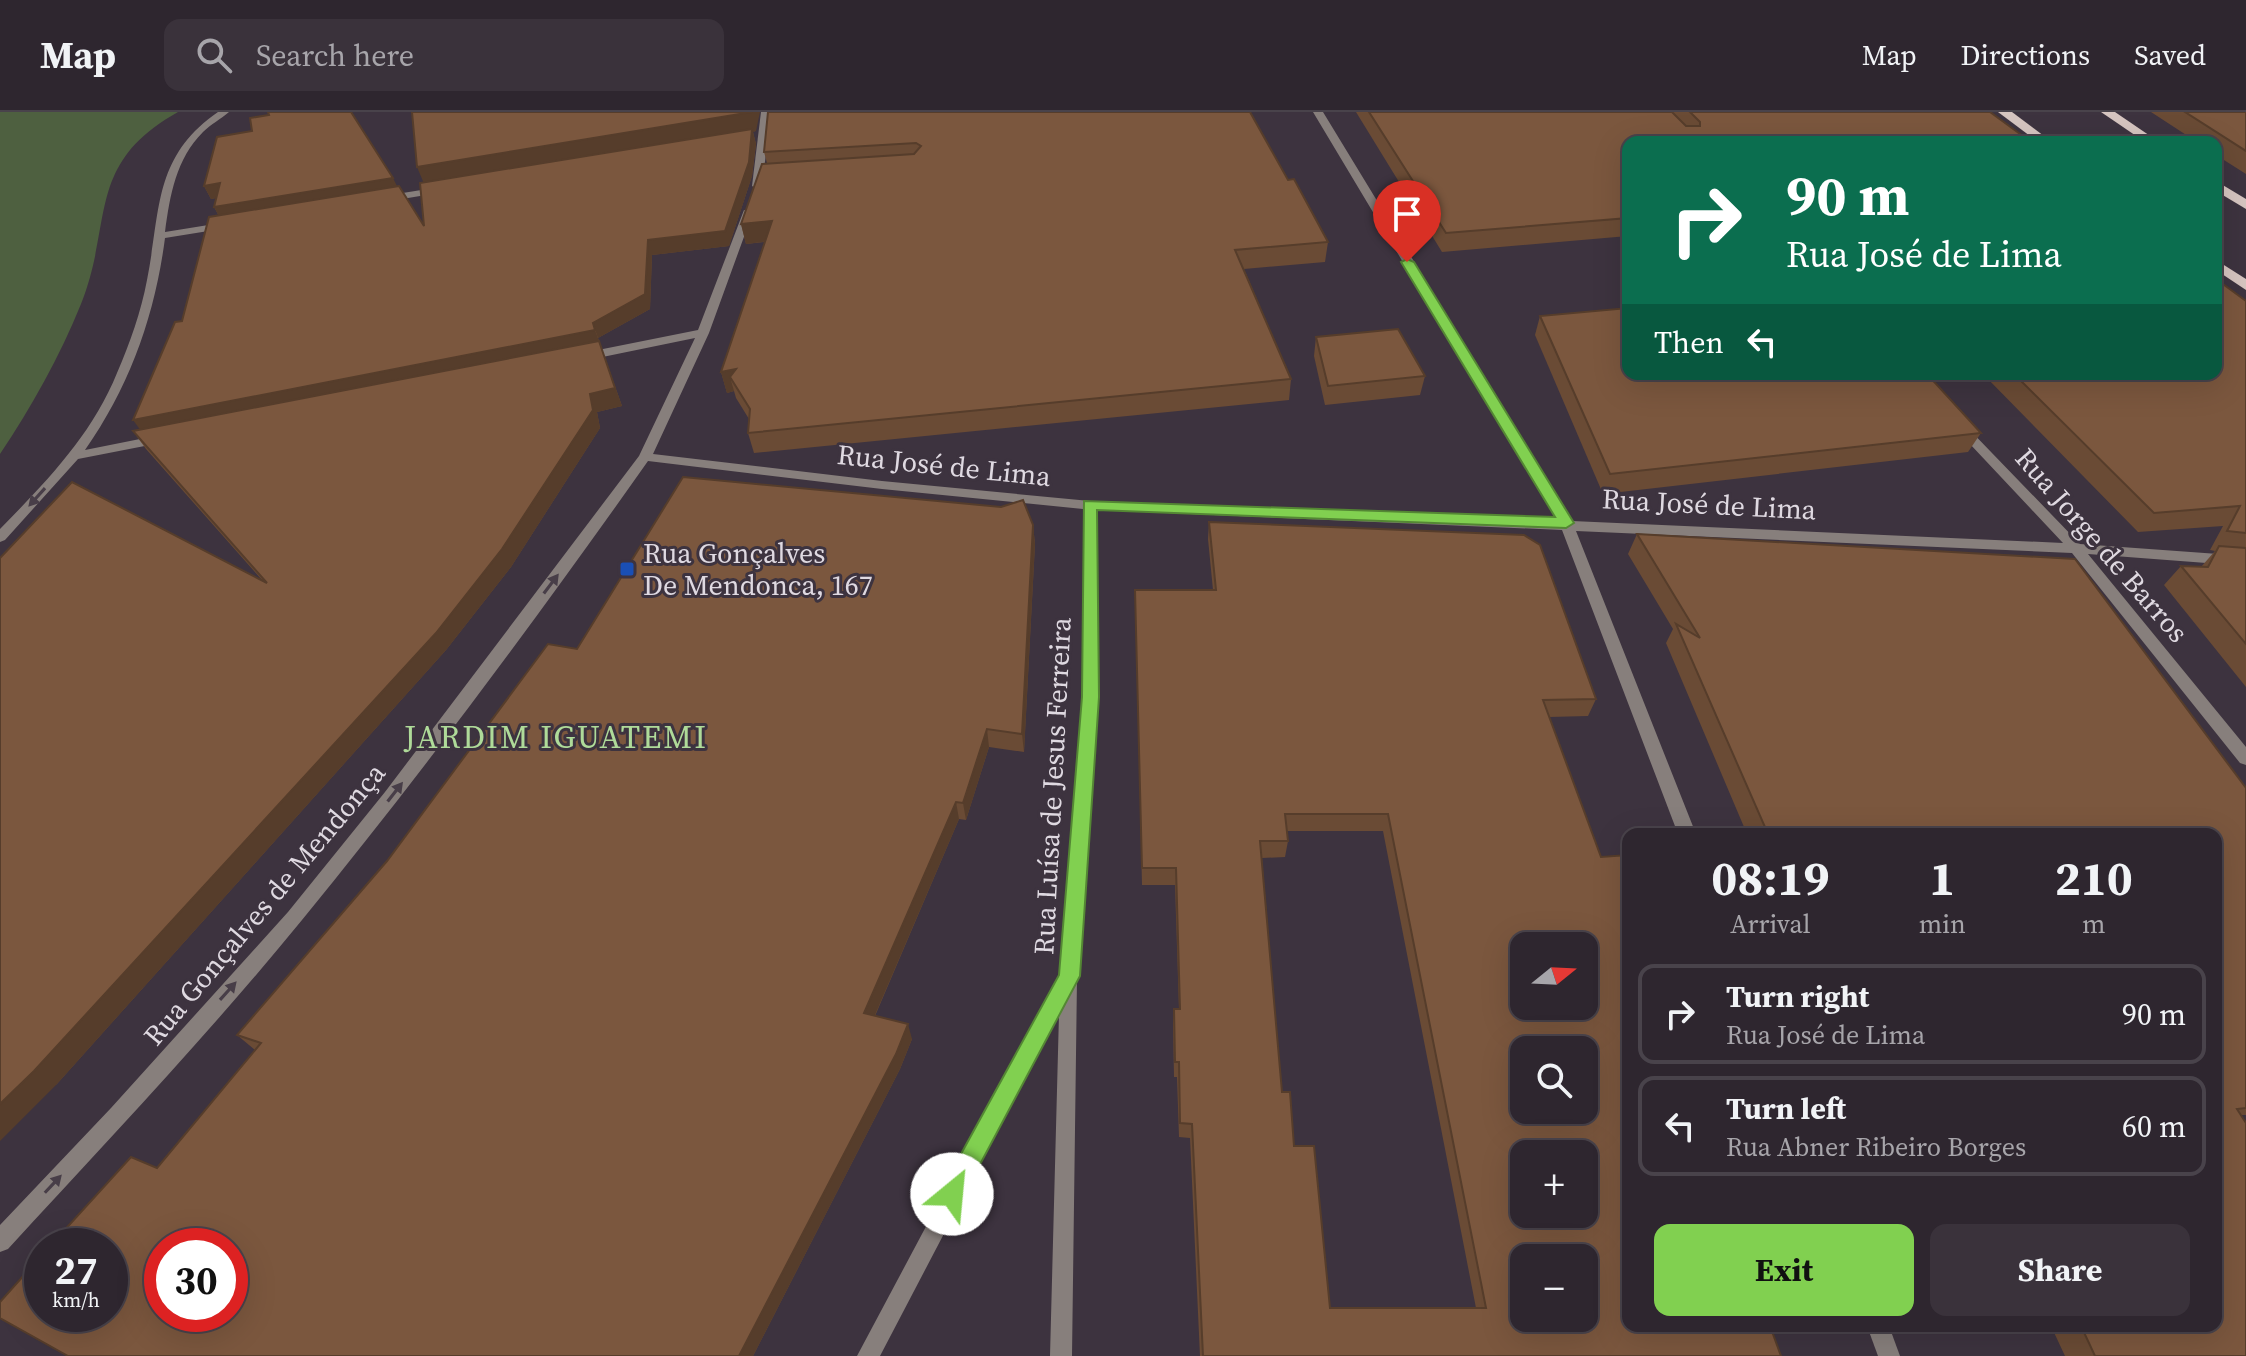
<!DOCTYPE html>
<html lang="en">
<head>
<meta charset="utf-8">
<style>
	body { margin:0; font-family:"Source Serif 4",serif; background:#3a323b; color:#f1f3f6; height:100vh; display:flex; flex-direction:column; font-size:30px; white-space:nowrap }
	* { box-sizing:border-box; margin:0 }
	p { font-size:26px; color:#a7a5aa }
	.icon { flex:none; width:44px; height:44px; fill:none; stroke:currentColor; stroke-width:2; stroke-linecap:round; stroke-linejoin:round }
	.map { position:relative; flex:1; overflow:hidden }
	.drawer { position:absolute; left:1622px; top:716px; width:600px; height:504px; display:flex; flex-direction:column; background:#2e262f; border-radius:16px; box-shadow:0 8px 32px #0002,0 0 0 2px #49434b }
	.drawer>* { flex:none }
	.top-card { position:absolute; left:1622px; top:24px; width:600px; height:244px; border-radius:16px; box-shadow:0 8px 32px #0002,0 0 0 2px #49434b; background:#0b6e4f; color:#fff; overflow:hidden }
	.needle { width:52px; rotate:72deg }
	.buttons { position:absolute; left:1510px; top:820px; display:grid; gap:16px }
	.buttons a { display:grid; place-items:center; width:88px; height:88px; border-radius:16px; background:#2e262f; box-shadow:0 8px 32px #0002,0 0 0 2px #49434b; font-size:40px }
	.speed { position:absolute; left:24px; top:1116px; display:flex; gap:16px; font-size:40px; font-weight:700; text-align:center }
	.speed>* { display:grid; place-content:center; width:104px; height:104px; border-radius:50%; background:#2e262f; box-shadow:0 8px 32px #0002,0 0 0 2px #49434b; line-height:1 }
	.speed small { font-size:20px; font-weight:400 }
	.speed .limit { border:12px solid #d22; background:#fff; color:#111 }
	.pin { position:absolute; display:grid; place-items:center; width:68px; height:68px; color:#fff; margin:-82px -34px; border-radius:50% 50% 50% 0; rotate:-45deg; box-shadow:0 0 8px #0007 }
	.pin .icon { rotate:45deg }
	.me { position:absolute; width:88px; margin:-44px; rotate:28deg; stroke-linejoin:round; filter:drop-shadow(0 0 6px #0008) }
	.turn { display:flex; align-items:center; gap:28px; height:168px; padding:0 32px; font-size:36px }
	.turn .icon { width:104px; height:104px; stroke-width:2.5 }
	.turn b { display:block; font-size:56px; line-height:68px }
	.then { display:flex; align-items:center; height:76px; padding:0 32px; background:#0003; gap:16px; font-size:30px }
	.eta { display:flex; justify-content:space-evenly; align-items:center; height:136px; text-align:center }
	.eta b { font-size:48px; font-weight:700; line-height:56px }
	.primary-button { display:flex; gap:16px; margin-top:auto; padding:16px 32px }
	.primary-button a { flex:1; height:92px; border-radius:16px; background:#81d050; color:#111; font-size:32px; font-weight:700; line-height:92px; text-align:center }
	.primary-button a+a { background:#3a323b; color:#f1f3f6 }
	ul { padding:0; list-style:none }
	li { display:flex; align-items:center; gap:24px; height:100px; margin:0 16px 12px; padding:0 16px; border:4px solid #49434b; border-radius:16px }
	li div { flex:1 }
	li b { display:block; font-size:30px }
	li em { font-style:normal }
	header { display:flex; align-items:center; gap:48px; box-sizing:border-box; height:112px; padding:0 40px; background:#2e262f; border-bottom:2px solid #49434b }
	header strong { font-size:38px }
	nav { display:flex; gap:44px; margin-inline-start:auto; font-size:28px }
	.search { width:560px; height:72px; background:#3a323b; display:flex; align-items:center; gap:20px; box-sizing:border-box; padding:0 28px; border-radius:16px; color:#a7a5aa; font-size:30px }
	.map>svg:first-child { display:block }
	.green { fill:#4e6040 }
	.lines { fill:none; stroke-linecap:round; stroke-linejoin:round }
	.minor { fill:#877f7c; fill-rule:evenodd }
	.primary { fill:#d6c5c0; fill-rule:evenodd }
	.wall { fill:#6a4b35; fill-rule:evenodd }
	.shaded-wall { fill:#563d2b }
	.building { fill:#7b573e; stroke:#563d2b; stroke-width:2; fill-rule:evenodd }
	.oneway { fill:#483e48 }
	.route { fill:#81d050; stroke:#548734; stroke-width:2 }
	.transit-dot { fill:#1a4fb4; stroke:#3d333f; stroke-width:3 }
	.labels { text-anchor:middle; stroke-width:6; stroke-linejoin:round; paint-order:stroke }
	.street-label { font-size:28px; fill:#dfd9e1; stroke:#3d333f }
	.poi-label { font-size:28px; fill:#dfd9e1; stroke:#3d333f; text-anchor:start }
	.quarter-label { font-size:32px; letter-spacing:2px; fill:#afdb99; stroke:#3d333f }
</style>
</head>
<body>
<header>
<strong>Map</strong>
<div class="search"><svg class="icon" aria-label="search" viewBox="0 0 24 24"><circle cx="10" cy="10" r="6"/><path d="M15 15l6 6"/></svg>Search here</div>
<nav><a>Map</a><a>Directions</a><a>Saved</a></nav>
</header>
<div class="map">
<svg width="2246" height="1244" viewBox="0 0 2246 1244">
	<rect width="100%" height="100%" fill="#3d333f"/>
	<path class="green" d="M 0,0 L 178,0 C 85,52 114,109 81,192 C 60,244 31,296 0,342 Z"/>
	<g class="lines">
		<g class="minor">
			<path d="M 218,0 L 229,0 C 221,7 211,12 203,20 C 176,47 170,83 165,120 L 227,110 L 232,113 L 227,116 L 165,126 C 155,203 130,274 85,338 L 160,323 L 166,327 L 160,331 L 78,347 L 5,428 L 0,430 L 0,417 C 46,370 92,323 117,261 C 130,231 141,200 147,168 C 161,98 153,45 218,0 Z"/>
			<path d="M 761,0 L 771,0 L 762,74 L 757,77 L 752,74 Z"/>
			<path d="M 1313,0 L 1323,0 L 1572,409 L 2063,431 L 1954,315 L 1960,311 L 1964,312 L 2080,432 L 2246,444 L 2246,454 L 2088,442 L 2246,635 L 2246,653 L 2240,651 L 2072,441 L 1576,419 L 1696,722 L 1678,722 L 1562,418 L 1097,398 L 1099,585 L 1077,867 L 1072,1244 L 1050,1244 L 1059,902 L 880,1244 L 857,1244 L 1060,863 L 1083,585 L 1083,397 L 882,377 L 648,349 C 538,505 423,660 302,808 C 209,922 107,1029 8,1137 L 0,1140 L 0,1113 L 111,996 L 288,800 L 385,680 L 639,344 L 695,226 L 583,249 L 577,245 L 583,241 L 698,218 L 744,98 L 753,100 L 709,221 L 653,342 L 882,369 L 1090,389 L 1558,409 Z"/>
			<path d="M 440,75 L 444,76 L 444,80 L 384,90 L 379,87 L 384,84 Z"/>
			<path d="M 1867,1214 L 1889,1214 L 1900,1244 L 1878,1244 Z"/>
		</g>
		<g class="primary">
			<path d="M 1998,0 L 2012,0 L 2052,30 L 2038,30 Z"/>
			<path d="M 2101,0 L 2115,0 L 2159,30 L 2145,30 Z"/>
			<path d="M 2216,69 L 2246,87 L 2246,97 L 2216,79 Z"/>
			<path d="M 2216,148 L 2246,167 L 2246,178 L 2216,158 Z"/>
		</g>
	</g>
	<g class="wall">
		<path d="M 768,0 L 1288,68 L 1328,130 L 1325,150 L 1244,157 L 1291,267 L 1289,288 L 754,341 L 748,321 L 749,307 L 736,286 L 734,279 L 727,281 L 721,260 L 765,130 L 746,132 L 741,112 L 767,51 L 764,40 Z"/>
		<path d="M 1356,0 L 1990,0 L 1628,30 L 1628,124 L 1442,140 Z"/>
		<path d="M 2151,0 L 2246,0 L 2246,62 L 2216,43 L 2216,30 L 2197,30 Z"/>
		<path d="M 756,19 L 753,20 L 756,32 L 752,64 L 729,134 L 652,143 L 650,197 L 598,226 L 622,294 L 597,300 L 600,316 L 511,455 L 446,538 L 56,973 L 262,468 L 146,337 L 133,319 L 140,318 L 182,209 L 219,104 L 214,95 L 216,86 L 211,87 L 204,74 L 397,75 L 424,114 L 420,71 Z"/>
		<path d="M 2246,189 L 2246,575 L 2164,473 L 2181,454 L 2201,455 L 2215,439 L 2210,438 L 2223,414 L 2138,420 L 1983,262 L 2216,262 Z"/>
		<path d="M 1540,204 L 1981,321 L 1968,340 L 1603,382 L 1535,223 Z"/>
		<path d="M 1316,225 L 1425,264 L 1420,283 L 1325,293 L 1314,244 Z"/>
		<path d="M 1209,410 L 1596,587 L 1588,604 L 1549,605 L 1628,1214 L 1781,1244 L 1200,1244 L 1190,1026 L 1179,1025 L 1177,965 L 1174,965 L 1173,912 L 1174,897 L 1179,897 L 1175,773 L 1142,773 L 1135,478 L 1213,478 L 1208,427 ZM 1287,719 L 1383,719 L 1476,1196 L 1330,1196 L 1282,980 L 1262,746 L 1285,745 L 1288,729 Z"/>
		<path d="M 1033,413 L 1035,432 L 1024,640 L 989,635 L 966,708 L 959,707 L 875,904 L 912,927 L 900,957 L 753,1244 L 68,1244 L 157,1056 L 255,938 L 237,923 L 577,537 Z"/>
		<path d="M 1637,422 L 2246,676 L 2246,1003 L 2241,1003 L 2246,1244 L 2065,1244 L 2051,1214 L 2216,1214 L 2216,722 L 1747,722 L 1666,531 L 1673,517 L 1628,442 Z"/>
	</g>
	<g class="shaded-wall">
		<path d="M 752,0 L 760,0 L 756,19 L 753,20 L 756,32 L 752,64 L 729,134 L 652,143 L 650,197 L 598,226 L 593,211 L 425,74 L 417,55 Z"/>
		<path d="M 393,66 L 399,78 L 221,108 L 214,95 Z"/>
		<path d="M 220,71 L 227,84 L 211,87 L 204,74 Z"/>
		<path d="M 772,109 L 777,128 L 746,132 L 741,112 Z"/>
		<path d="M 595,218 L 622,294 L 597,300 L 600,316 L 511,455 L 446,538 L 56,973 L 0,1029 L 0,992 L 436,521 L 144,323 L 133,308 Z"/>
		<path d="M 736,257 L 730,265 L 734,279 L 727,281 L 721,260 Z"/>
		<path d="M 1033,413 L 1035,432 L 1024,640 L 1022,622 Z"/>
		<path d="M 987,617 L 989,635 L 966,708 L 963,691 Z"/>
		<path d="M 956,690 L 959,707 L 869,917 L 864,901 Z"/>
		<path d="M 908,912 L 912,927 L 900,957 L 753,1244 L 739,1244 Z"/>
	</g>
	<g class="building">
		<path d="M 268,0 L 351,0 L 393,66 L 214,95 L 220,71 L 204,74 L 217,25 L 252,19 L 250,6 L 269,3 Z"/>
		<path d="M 412,0 L 752,0 L 417,55 Z"/>
		<path d="M 768,0 L 1250,0 L 1288,68 L 1294,67 L 1328,130 L 1235,138 L 1291,267 L 748,321 L 750,297 L 730,265 L 736,257 L 721,260 L 772,109 L 741,112 L 762,52 L 914,42 L 921,34 L 916,31 L 764,40 Z"/>
		<path d="M 1369,0 L 1672,0 L 1686,14 L 1700,14 L 1700,10 L 1690,0 L 1990,0 L 2031,30 L 1628,30 L 1628,106 L 1446,121 Z"/>
		<path d="M 2185,0 L 2246,0 L 2246,39 Z"/>
		<path d="M 752,17 L 749,50 L 725,119 L 648,128 L 645,182 L 593,211 L 595,218 L 133,308 L 175,210 L 182,209 L 209,105 L 399,74 L 424,114 L 420,71 Z"/>
		<path d="M 2216,167 L 2246,189 L 2246,421 L 2227,419 L 2240,394 L 2154,401 L 2014,262 L 2216,262 Z"/>
		<path d="M 1628,196 L 1628,262 L 1927,262 L 1981,321 L 1610,362 L 1540,204 Z"/>
		<path d="M 1398,217 L 1425,264 L 1328,274 L 1316,225 Z"/>
		<path d="M 599,229 L 615,276 L 590,282 L 593,298 L 502,437 L 436,521 L 34,959 L 0,992 L 0,446 L 72,370 L 267,471 L 133,319 Z"/>
		<path d="M 683,365 L 1001,395 L 1023,388 L 1033,413 L 1022,622 L 987,617 L 963,691 L 956,690 L 864,901 L 908,912 L 896,942 L 739,1244 L 68,1244 L 0,1206 L 0,1190 L 42,1143 L 42,1202 L 110,1202 L 110,1134 L 50,1134 L 131,1045 L 157,1056 L 261,931 L 237,923 L 387,749 L 548,532 L 577,537 ZM 162,1134 L 230,1134 L 230,1202 L 162,1202 Z"/>
		<path d="M 1209,410 L 1524,423 L 1540,433 L 1596,587 L 1543,588 L 1601,745 L 1628,743 L 1628,1214 L 1770,1214 L 1781,1244 L 1203,1244 L 1192,1012 L 1180,1011 L 1179,950 L 1175,950 L 1174,897 L 1180,897 L 1176,756 L 1142,756 L 1135,478 L 1216,478 ZM 1285,702 L 1388,702 L 1486,1196 L 1330,1196 L 1314,1034 L 1294,1034 L 1290,980 L 1282,980 L 1260,729 L 1288,729 ZM 1524,834 L 1584,834 L 1584,894 L 1524,894 ZM 1524,938 L 1584,938 L 1584,998 L 1524,998 ZM 1524,1042 L 1584,1042 L 1584,1102 L 1524,1102 ZM 1524,1146 L 1584,1146 L 1584,1206 L 1524,1206 Z"/>
		<path d="M 1637,422 L 2075,447 L 2246,676 L 2246,996 L 2237,997 L 2246,1011 L 2246,1244 L 2095,1244 L 2081,1214 L 2216,1214 L 2216,722 L 1768,722 L 1676,512 L 1700,526 Z"/>
		<path d="M 2219,434 L 2246,436 L 2246,532 L 2181,454 L 2208,455 Z"/>
	</g>
	<defs><path id="oneway-solid" d="M-6-.8H1V-3.2L6.5 0L1 3.2V.8H-6Z" transform="scale(2)"/></defs>
	<g class="oneway">
		<use href="#oneway-solid" transform="translate(37 385) rotate(132)"/>
		<use href="#oneway-solid" transform="translate(551 472) rotate(-53)"/>
		<use href="#oneway-solid" transform="translate(395 680) rotate(-52)"/>
		<use href="#oneway-solid" transform="translate(228 879) rotate(-48)"/>
		<use href="#oneway-solid" transform="translate(53 1072) rotate(-47)"/>
	</g>
	<path class="route" d="M 1407,147 L 1414,150 L 1574,411 L 1566,416 L 1097,398 L 1099,585 L 1080,864 L 960,1090 L 952,1094 L 944,1090 L 940,1082 L 944,1073 L 1059,863 L 1082,585 L 1084,389 L 1555,405 L 1401,150 Z"/>
	<rect class="transit-dot" x="619" y="449" width="16" height="16" rx="4"/>
	<g class="labels">
		<g class="street-label">
			<text transform="translate(944 353) rotate(6)" y="10">Rua José de Lima</text>
			<text transform="translate(1709 392) rotate(3)" y="10">Rua José de Lima</text>
			<text transform="translate(2102 433) rotate(49)" y="10">Rua Jorge de Barros</text>
			<text transform="translate(1052 674) rotate(-87)" y="10">Rua Luísa de Jesus Ferreira</text>
			<text transform="translate(264 792) rotate(-50)" y="10">Rua Gonçalves de Mendonça</text>
		</g>
		<g class="poi-label">
			<text x="643" y="451">Rua Gonçalves<tspan x="643" dy="32">De Mendonca, 167</tspan></text>
		</g>
		<g class="quarter-label">
			<text x="556" y="636">JARDIM IGUATEMI</text>
		</g>
	</g>
</svg>
<div class="buttons">
<a><svg class="needle" viewBox="-14 -14 28 28"><path d="M0-13l5 13h-10z" fill="#e53935"/><path d="M0 13l5-13h-10z" fill="#a7a5aa"/></svg></a>
<a><svg class="icon" aria-label="search" viewBox="0 0 24 24"><circle cx="10" cy="10" r="6"/><path d="M15 15l6 6"/></svg></a>
<a>+</a>
<a>−</a>
</div>
<div class="speed"><div>27<small>km/h</small></div><div class="limit">30</div></div>
<div class="pin" style="left:1407px;top:150px;background:#d93025"><svg class="icon" aria-label="arrive" viewBox="0 0 24 24"><path d="M6 21V4h12l-3 4 3 4H6"/></svg></div>
<svg class="me" style="left:952px;top:1082px" viewBox="-20 -20 40 40"><circle r="19" fill="#fff"/><path d="M0-13L10 11 0 6-10 11z" fill="#81d050"/></svg>
<div class="top-card">
<div class="turn"><svg class="icon" aria-label="right" viewBox="0 0 24 24"><path d="M7 20v-9h11M14 6l5 5-5 5"/></svg><div><b>90 m</b>Rua José de Lima</div></div>
<div class="then">Then<svg class="icon" aria-label="left" viewBox="0 0 24 24"><path d="M17 20v-9H6M10 6l-5 5 5 5"/></svg></div>
</div>
<section class="drawer">
<div class="eta">
<div><b>08:19</b><p>Arrival</p></div>
<div><b>1</b><p>min</p></div>
<div><b>210</b><p>m</p></div>
</div>
<ul>
<li><svg class="icon" aria-label="right" viewBox="0 0 24 24"><path d="M7 20v-9h11M14 6l5 5-5 5"/></svg><div><b>Turn right</b><p>Rua José de Lima</p></div><em>90 m</em></li>
<li><svg class="icon" aria-label="left" viewBox="0 0 24 24"><path d="M17 20v-9H6M10 6l-5 5 5 5"/></svg><div><b>Turn left</b><p>Rua Abner Ribeiro Borges</p></div><em>60 m</em></li>
</ul>
<div class="primary-button"><a>Exit</a><a>Share</a></div>
</section>
</div>
</body>
</html>
